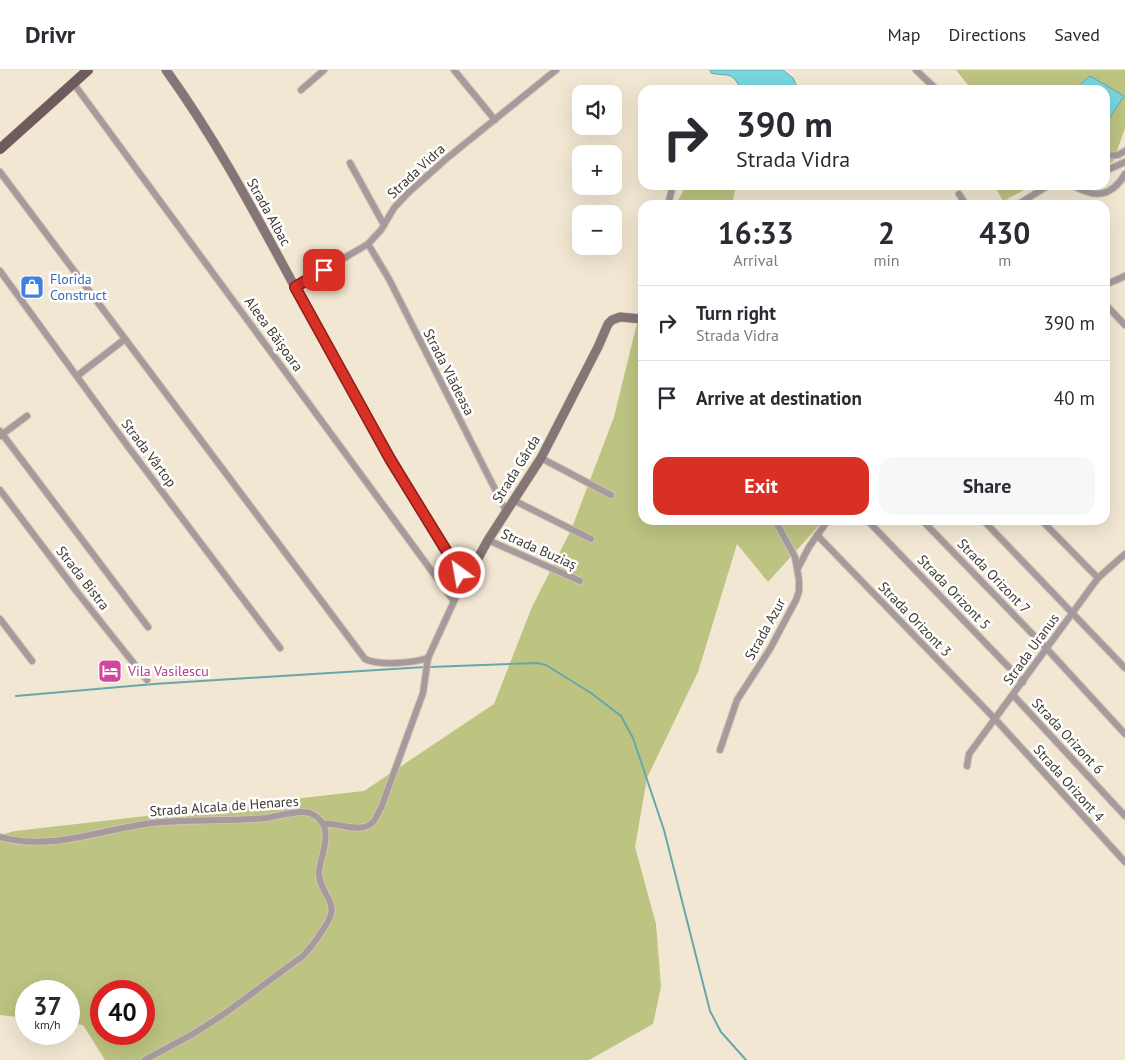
<!DOCTYPE html>
<html lang="en">
<head>
<meta charset="utf-8">
<style>
	body { margin:0; font-family:"PT Sans",sans-serif; background:#f7f7f7; color:#2b2b33; height:100vh; display:flex; flex-direction:column; font-size:19px; white-space:nowrap }
	* { box-sizing:border-box; margin:0 }
	p { font-size:16px; color:#7c7c81 }
	.icon { flex:none; width:28px; height:28px; fill:none; stroke:currentColor; stroke-width:2; stroke-linecap:round; stroke-linejoin:round }
	.map { position:relative; flex:1; overflow:hidden }
	.sheet { position:absolute; left:638px; top:130px; width:472px; height:325px; display:flex; flex-direction:column; background:#fff; border-radius:15px; box-shadow:0 5px 20px #0002 }
	.sheet>* { flex:none }
	.top-card { position:absolute; left:638px; top:15px; width:472px; height:105px; border-radius:15px; box-shadow:0 5px 20px #0002; background:#fff; color:#2b2b33; overflow:hidden }
	.buttons { position:absolute; left:572px; top:15px; display:grid; gap:10px }
	.buttons a { display:grid; place-items:center; width:50px; height:50px; border-radius:10px; background:#fff; box-shadow:0 5px 20px #0002; font-size:25px }
	.speed { position:absolute; left:15px; top:910px; display:flex; gap:10px; font-size:25px; font-weight:700; text-align:center }
	.speed>* { display:grid; place-content:center; width:65px; height:65px; border-radius:50%; background:#fff; box-shadow:0 5px 20px #0002; line-height:1 }
	.speed small { font-size:12px; font-weight:400 }
	.speed .limit { border:8px solid #d22; background:#fff; color:#111 }
	.pin { position:absolute; display:grid; place-items:center; width:42px; height:42px; color:#fff; margin:-21px; border-radius:10px; box-shadow:0 2px 8px #0006 }
	.me { position:absolute; width:55px; margin:-28px; rotate:328deg; stroke-linejoin:round; filter:drop-shadow(0 0 4px #0008) }
	.turn { display:flex; align-items:center; gap:18px; height:105px; padding:0 15px; font-size:22px }
	.turn .icon { width:65px; height:65px; stroke-width:2.5 }
	.turn b { display:block; font-size:35px; line-height:42px }
	.eta { display:flex; justify-content:space-evenly; align-items:center; height:85px; text-align:center }
	.eta b { font-size:30px; font-weight:700; line-height:35px }
	.button { display:flex; gap:10px; margin-top:auto; padding:10px 15px }
	.button a { flex:1; height:58px; border-radius:15px; background:#d93025; color:#fff; font-size:20px; font-weight:700; line-height:58px; text-align:center }
	.button a+a { background:#f7f7f7; color:#2b2b33 }
	ul { padding:0; list-style:none }
	li { display:flex; align-items:center; gap:15px; height:75px; padding:0 15px; border-top:1px solid #e1e1e2 }
	li div { flex:1 }
	li b { display:block; font-size:19px }
	li em { font-style:normal }
	header { display:flex; align-items:center; gap:30px; box-sizing:border-box; height:70px; padding:0 25px; background:#fff; border-bottom:1px solid #e1e1e2 }
	header strong { font-size:24px }
	nav { display:flex; gap:28px; margin-inline-start:auto; font-size:18px }
	.map>svg:first-child { display:block }
	.green { fill:#bdc381; fill-rule:evenodd }
	.water { fill:#78d6df; stroke:#67a7ab }
	.lines { fill:none; stroke-linecap:round; stroke-linejoin:round }
	.stream { stroke:#67a7ab; stroke-width:2 }
	.street-casing { stroke:#cec4b2; stroke-width:8 }
	.secondary-casing { stroke:#cec4b2; stroke-width:10 }
	.primary-casing { stroke:#cec4b2; stroke-width:11 }
	.street { stroke:#a69a9c; stroke-width:6 }
	.secondary { stroke:#867577; stroke-width:9 }
	.primary { stroke:#6f5b5d; stroke-width:10 }
	.route-casing { stroke:#8d1f18; stroke-width:12 }
	.route { stroke:#d93025; stroke-width:9 }
	.labels { text-anchor:middle; stroke-width:5; stroke-linejoin:round; paint-order:stroke }
	.street-label { font-size:14px; fill:#3f3a32; stroke:#fff }
	.shop-label { font-size:14px; fill:#366cbe; stroke:#fff; text-anchor:start }
	.hotel-label { font-size:14px; fill:#b23c85; stroke:#fff; text-anchor:start }
</style>
</head>
<body>
<header>
<strong>Drivr</strong>
<nav><a>Map</a><a>Directions</a><a>Saved</a></nav>
</header>
<div class="map">
<svg width="1125" height="990" viewBox="0 0 1125 990">
	<rect width="100%" height="100%" fill="#f2e7d2"/>
	<g class="green">
		<path d="M 956,0 L 1125,0 L 1125,58 L 1113,92 L 1105,94 L 1105,20 L 972,20 Z"/>
		<path d="M 686,115 L 768,115 L 735,120 L 732,135 L 676,135 Z"/>
		<path d="M 994,115 L 1034,115 L 1003,131 Z"/>
		<path d="M 642,233 L 642,450 L 824,450 L 768,512 L 737,474 L 698,602 L 647,708 L 635,777 L 656,854 L 661,917 L 653,954 L 589,990 L 105,990 L 83,955 L 69,953 L 69,921 L 26,921 L 26,948 L 0,945 L 0,765 L 15,761 L 364,721 L 494,634 L 532,537 L 571,460 L 614,347 ZM 101,921 L 144,921 L 144,964 L 101,964 Z"/>
	</g>
	<g class="water">
		<path d="M 710,0 L 783,0 L 793,8 L 799,20 L 741,20 C 732,0 728,7 711,3 Z"/>
		<path d="M 1090,6 L 1124,26 L 1108,50 L 1105,47 L 1105,20 L 1078,20 L 1076,18 Z"/>
	</g>
	<g class="lines">
		<g class="stream">
			<path d="M 429,597 L 537,593 L 546,595 L 591,623 L 621,646 L 633,668 L 664,760 L 710,941 L 721,962 L 746,990"/>
			<path d="M 16,626 L 154,614 L 425,597"/>
		</g>
		<g class="street-casing">
			<g id="street">
				<path d="M 454,0 L 495,50"/>
				<path d="M 916,0 L 937,20"/>
				<path d="M 74,14 L 453,530"/>
				<path d="M 301,20 L 324,0"/>
				<path d="M 1105,86 L 1118,85 L 1125,81"/>
				<path d="M 350,93 L 384,155"/>
				<path d="M 1105,101 L 1125,92"/>
				<path d="M 0,102 L 365,589 C 379,596 413,593 428,588"/>
				<path d="M 1072,115 C 1094,128 1111,128 1125,104"/>
				<path d="M 959,124 L 966,135"/>
				<path d="M 668,135 L 673,115"/>
				<path d="M 999,135 L 1005,133 L 1015,135"/>
				<path d="M 1017,135 L 1049,115"/>
				<path d="M 368,174 L 389,209 L 506,441"/>
				<path d="M 0,201 L 129,378 L 280,578"/>
				<path d="M 1105,215 L 1125,206"/>
				<path d="M 295,217 L 368,174 L 381,160 L 394,138 L 408,123 L 446,89 L 556,0"/>
				<path d="M 1105,234 L 1125,255"/>
				<path d="M 77,306 L 125,269"/>
				<path d="M 0,361 L 148,557"/>
				<path d="M 0,366 L 27,346"/>
				<path d="M 541,388 L 611,425"/>
				<path d="M 0,420 L 77,522 L 147,610"/>
				<path d="M 513,430 L 591,469"/>
				<path d="M 867,450 L 1023,612"/>
				<path d="M 922,450 L 1047,579 L 1125,664"/>
				<path d="M 983,450 L 1125,598"/>
				<path d="M 1041,450 L 1098,508"/>
				<path d="M 817,465 L 996,650 L 1125,792"/>
				<path d="M 488,470 L 580,511"/>
				<path d="M 798,498 L 809,477 L 828,450"/>
				<path d="M 0,549 L 32,591"/>
				<path d="M 428,588 L 466,505"/>
				<path d="M 1013,625 L 1125,746"/>
				<path d="M 720,680 L 737,630 L 770,579 L 796,530 L 799,521 L 799,510 L 795,487 L 775,450"/>
				<path d="M 967,696 L 969,684 L 1098,508 L 1125,484"/>
				<path d="M 323,754 C 339,752 360,765 373,752 C 376,749 378,742 381,738 L 423,623 L 428,588"/>
				<path d="M 0,767 C 48,781 97,761 145,754 C 185,748 226,752 266,748 C 278,746 291,742 303,742 C 309,742 316,745 320,750 C 332,762 321,786 319,801 C 318,810 323,818 327,826 C 330,831 333,837 331,844 C 328,855 312,876 304,885 L 224,944 L 193,964 L 145,990"/>
			</g>
		</g>
		<g class="secondary-casing">
			<path id="secondary" d="M 166,0 C 221,76 263,159 308,241 C 356,329 406,415 457,500 L 464,505 L 471,501 L 488,470 L 541,388 L 598,277 L 608,254 L 612,250 L 620,247 L 642,249"/>
		</g>
		<g class="primary-casing">
			<path id="primary" d="M 0,79 L 88,0"/>
		</g>
		<use href="#street" class="street"/>
		<use href="#secondary" class="secondary"/>
		<use href="#primary" class="primary"/>
	</g>
	<g class="lines">
		<g class="route-casing">
			<path id="route" d="M 324,200 L 295,217 L 390,389 L 460,503"/>
		</g>
		<use href="#route" class="route"/>
	</g>
	<defs>
		<g id="shop-square" transform="scale(1.25)"><rect x="-9" y="-9" width="18" height="18" rx="4" fill="#3f7fe0" stroke="#fff"/><path d="M-5-2.5h2.3a2.7 3.5 0 0 1 5.4 0H5L5.5 6h-11ZM-1.5-2.5h3a1.5 2.3 0 0 0-3 0Z" fill="#fff"/></g>
		<g id="hotel-square" transform="scale(1.25)"><rect x="-9" y="-9" width="18" height="18" rx="4" fill="#d1479c" stroke="#fff"/><path d="M-6-4.5h1.5V1H6V5H4.5V3h-9V5H-6ZM-4 0a1.8 1.8 0 1 1 3.6 0ZM.5 0V-2.5h3Q6-2.5 6 0Z" fill="#fff"/></g>
	</defs>
	<g fill-rule="evenodd">
		<use href="#shop-square" x="32" y="217"/>
		<use href="#hotel-square" x="110" y="601"/>
	</g>
	<g class="labels">
		<g class="street-label">
			<text transform="translate(416 101) rotate(-43)" y="5">Strada Vidra</text>
			<text transform="translate(269 142) rotate(61)" y="5">Strada Albac</text>
			<text transform="translate(274 264) rotate(54)" y="5">Aleea Băișoara</text>
			<text transform="translate(449 302) rotate(63)" y="5">Strada Vlădeasa</text>
			<text transform="translate(149 383) rotate(53)" y="5">Strada Vârtop</text>
			<text transform="translate(516 399) rotate(-58)" y="5">Strada Gârda</text>
			<text transform="translate(539 479) rotate(24)" y="5">Strada Buziaș</text>
			<text transform="translate(994 506) rotate(46)" y="5">Strada Orizont 7</text>
			<text transform="translate(83 508) rotate(52)" y="5">Strada Bistra</text>
			<text transform="translate(954 522) rotate(46)" y="5">Strada Orizont 5</text>
			<text transform="translate(915 549) rotate(46)" y="5">Strada Orizont 3</text>
			<text transform="translate(765 559) rotate(-61)" y="5">Strada Azur</text>
			<text transform="translate(1031 579) rotate(-54)" y="5">Strada Uranus</text>
			<text transform="translate(1068 666) rotate(47)" y="5">Strada Orizont 6</text>
			<text transform="translate(1069 713) rotate(48)" y="5">Strada Orizont 4</text>
			<text transform="translate(224 736) rotate(-4)" y="5">Strada Alcala de Henares</text>
		</g>
		<g class="shop-label">
			<text x="50" y="214">Florida<tspan x="50" dy="16">Construct</tspan></text>
		</g>
		<g class="hotel-label">
			<text x="128" y="606">Vila Vasilescu</text>
		</g>
	</g>
</svg>
<div class="buttons">
<a><svg class="icon" aria-label="sound" viewBox="0 0 24 24"><path d="M4 9h4l5-4v14l-5-4H4zM17 9q2 3 0 6"/></svg></a>
<a>+</a>
<a>−</a>
</div>
<div class="speed"><div>37<small>km/h</small></div><div class="limit">40</div></div>
<div class="pin" style="left:324px;top:200px;background:#d93025"><svg class="icon" aria-label="arrive" viewBox="0 0 24 24"><path d="M6 21V4h12l-3 4 3 4H6"/></svg></div>
<svg class="me" style="left:460px;top:503px" viewBox="-20 -20 40 40"><circle r="17" fill="#d93025" stroke="#fff" stroke-width="3"/><path d="M0-11L8 9 0 5-8 9z" fill="#fff"/></svg>
<div class="top-card">
<div class="turn"><svg class="icon" aria-label="right" viewBox="0 0 24 24"><path d="M7 20v-9h11M14 6l5 5-5 5"/></svg><div><b>390 m</b>Strada Vidra</div></div>
</div>
<section class="sheet">
<div class="eta">
<div><b>16:33</b><p>Arrival</p></div>
<div><b>2</b><p>min</p></div>
<div><b>430</b><p>m</p></div>
</div>
<ul>
<li><svg class="icon" aria-label="right" viewBox="0 0 24 24"><path d="M7 20v-9h11M14 6l5 5-5 5"/></svg><div><b>Turn right</b><p>Strada Vidra</p></div><em>390 m</em></li>
<li><svg class="icon" aria-label="arrive" viewBox="0 0 24 24"><path d="M6 21V4h12l-3 4 3 4H6"/></svg><div><b>Arrive at destination</b></div><em>40 m</em></li>
</ul>
<div class="button"><a>Exit</a><a>Share</a></div>
</section>
</div>
</body>
</html>
